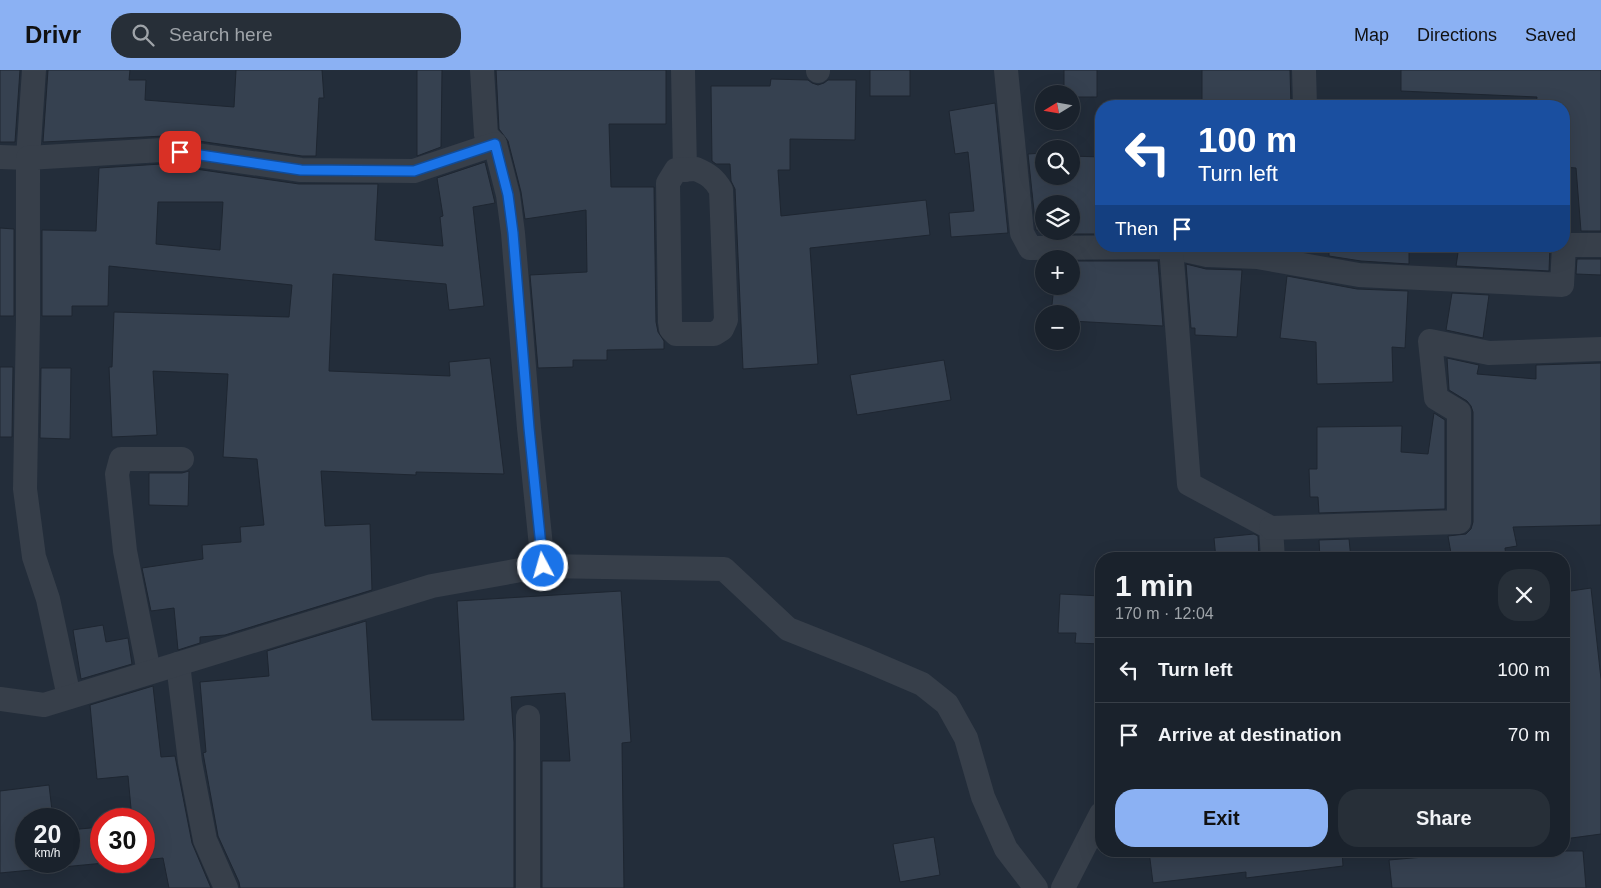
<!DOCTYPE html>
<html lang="en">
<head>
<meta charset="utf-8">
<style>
	body { margin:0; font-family:Helvetica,sans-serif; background:#272f38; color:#f1f3f6; height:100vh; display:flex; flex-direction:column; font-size:19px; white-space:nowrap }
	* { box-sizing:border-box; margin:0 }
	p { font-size:16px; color:#9fa4a9 }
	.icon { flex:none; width:28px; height:28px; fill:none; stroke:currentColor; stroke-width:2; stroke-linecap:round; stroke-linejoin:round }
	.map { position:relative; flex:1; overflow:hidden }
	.panel { position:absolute; left:1095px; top:482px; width:475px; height:305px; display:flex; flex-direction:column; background:#1a222c; border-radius:20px; box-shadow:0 5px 20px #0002,0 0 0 1px #383f48 }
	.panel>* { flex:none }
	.banner { position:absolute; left:1095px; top:30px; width:475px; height:152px; border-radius:20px; box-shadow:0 5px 20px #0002,0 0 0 1px #383f48; background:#1a4fa0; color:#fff; overflow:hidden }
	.needle { width:32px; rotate:259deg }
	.fabs { position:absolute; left:1035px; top:15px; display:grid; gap:10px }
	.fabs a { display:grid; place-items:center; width:45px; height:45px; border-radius:50%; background:#1a222c; box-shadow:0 5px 20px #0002,0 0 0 1px #383f48; font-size:25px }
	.speed { position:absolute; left:15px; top:738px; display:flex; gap:10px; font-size:25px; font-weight:700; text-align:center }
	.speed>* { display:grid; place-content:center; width:65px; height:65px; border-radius:50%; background:#1a222c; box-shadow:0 5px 20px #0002,0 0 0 1px #383f48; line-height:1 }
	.speed small { font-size:12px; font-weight:400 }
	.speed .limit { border:8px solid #d22; background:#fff; color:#111 }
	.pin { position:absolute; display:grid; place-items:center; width:42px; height:42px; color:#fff; margin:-21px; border-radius:10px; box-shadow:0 2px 8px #0006 }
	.me { position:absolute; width:55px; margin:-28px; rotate:354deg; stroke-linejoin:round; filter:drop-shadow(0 0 4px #0008) }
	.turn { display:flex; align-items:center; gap:18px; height:105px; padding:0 20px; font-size:22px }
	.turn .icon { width:65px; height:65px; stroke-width:2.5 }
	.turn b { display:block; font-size:35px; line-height:42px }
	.then { display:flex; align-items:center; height:48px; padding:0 20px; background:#0003; gap:10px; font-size:19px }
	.round { display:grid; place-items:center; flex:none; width:52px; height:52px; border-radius:20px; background:#272f38 }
	.overview { display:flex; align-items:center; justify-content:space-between; height:85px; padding:0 20px }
	h1 { font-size:30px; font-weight:700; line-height:38px }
	.primary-button { display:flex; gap:10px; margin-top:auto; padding:10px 20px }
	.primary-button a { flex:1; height:58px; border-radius:20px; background:#8bb1f3; color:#111; font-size:20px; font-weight:700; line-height:58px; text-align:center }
	.primary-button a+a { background:#272f38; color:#f1f3f6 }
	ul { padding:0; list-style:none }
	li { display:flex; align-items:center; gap:15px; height:65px; padding:0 20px; border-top:1px solid #383f48 }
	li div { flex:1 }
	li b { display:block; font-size:19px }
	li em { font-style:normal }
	header { display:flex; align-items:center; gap:30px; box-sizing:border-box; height:70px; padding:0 25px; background:#8bb1f3; color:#111 }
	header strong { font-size:24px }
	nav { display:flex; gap:28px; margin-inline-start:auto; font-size:18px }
	.search { width:350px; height:45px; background:#272f38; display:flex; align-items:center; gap:12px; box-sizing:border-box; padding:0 18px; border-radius:20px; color:#9fa4a9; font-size:19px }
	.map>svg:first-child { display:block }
	.building { fill:#364150; stroke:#1e2631; fill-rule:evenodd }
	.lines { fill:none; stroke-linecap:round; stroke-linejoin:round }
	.minor { stroke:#373f4a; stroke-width:24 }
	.route-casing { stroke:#114b97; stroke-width:12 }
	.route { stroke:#1a73e8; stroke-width:9 }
</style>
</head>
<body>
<header>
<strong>Drivr</strong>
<div class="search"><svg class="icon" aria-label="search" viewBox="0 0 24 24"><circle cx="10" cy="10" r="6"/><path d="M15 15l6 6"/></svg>Search here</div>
<nav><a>Map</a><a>Directions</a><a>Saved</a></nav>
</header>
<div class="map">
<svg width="1601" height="818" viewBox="0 0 1601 818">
	<rect width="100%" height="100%" fill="#232d3a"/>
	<g class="building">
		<path d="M 0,0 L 20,0 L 15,72 L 0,72 Z"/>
		<path d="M 48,0 L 130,0 L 129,10 L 146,10 L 145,30 L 234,37 L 236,0 L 322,0 L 324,28 L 319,28 L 316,86 L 302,86 L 164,66 L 43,72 Z"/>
		<path d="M 417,0 L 442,0 L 441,77 L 417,86 Z"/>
		<path d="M 496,0 L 666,0 L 666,54 L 609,54 L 611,117 L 654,117 L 656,252 L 658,262 L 664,271 L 664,279 L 607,280 L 607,290 L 573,290 L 573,297 L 538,298 L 530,205 L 587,202 L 586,140 L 525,149 L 521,122 L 508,71 L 499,59 Z"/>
		<rect x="870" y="0" width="40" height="26"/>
		<path d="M 1064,0 L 1097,0 L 1097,27 L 1071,27 L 1071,24 L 1064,24 Z"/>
		<path d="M 1202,0 L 1290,0 L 1291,36 L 1202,36 Z"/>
		<path d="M 1401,0 L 1601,0 L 1601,161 L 1581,161 L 1576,98 L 1564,97 L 1564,36 L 1536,36 L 1537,27 L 1401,21 Z"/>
		<path d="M 771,9 L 808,10 L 812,13 L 818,15 L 824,13 L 828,10 L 856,10 L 855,70 L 790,69 L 790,100 L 778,100 L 781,146 L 926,130 L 930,165 L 810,178 L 818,294 L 743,299 L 735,119 L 731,111 L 730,94 L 716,94 L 712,91 L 711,16 L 770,16 Z"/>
		<path d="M 995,33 L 1008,163 L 951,167 L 949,143 L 974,141 L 968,82 L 955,84 L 949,41 Z"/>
		<path d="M 1044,83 L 1044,106 L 1071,106 L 1071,86 L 1101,87 L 1101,164 L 1045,164 L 1045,161 L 1071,161 L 1071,134 L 1044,134 L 1044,160 L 1036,160 L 1028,84 Z"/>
		<path d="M 485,92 L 495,133 L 473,137 L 484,236 L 449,240 L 446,214 L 333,204 L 329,301 L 450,306 L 449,292 L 490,288 L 504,404 L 416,402 L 416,405 L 321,401 L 325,456 L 370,454 L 372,520 L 225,565 L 200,567 L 200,573 L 178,580 L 174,538 L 151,541 L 142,498 L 203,489 L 202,475 L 241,472 L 240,457 L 264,455 L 257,389 L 223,387 L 228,304 L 153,301 L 157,365 L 112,367 L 109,297 L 112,297 L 114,242 L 289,247 L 292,215 L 109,196 L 108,236 L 72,236 L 72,246 L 42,246 L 42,160 L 96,161 L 99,98 L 161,94 L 299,114 L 378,114 L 375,170 L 443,176 L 440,147 L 443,146 L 437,108 ZM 158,132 L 223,132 L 220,180 L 156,174 Z"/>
		<path d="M 0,158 L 14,159 L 14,246 L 0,246 Z"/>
		<path d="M 1329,176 L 1409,176 L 1409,194 L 1361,191 L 1329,186 Z"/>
		<path d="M 1459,176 L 1550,176 L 1549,201 L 1456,196 Z"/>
		<path d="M 1577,189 L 1601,189 L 1601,205 L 1576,204 Z"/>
		<path d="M 1071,191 L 1158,191 L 1163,256 L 1071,251 L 1071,244 L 1051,244 L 1054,216 L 1071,216 Z"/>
		<path d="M 1186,194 L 1206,199 L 1242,200 L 1237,267 L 1195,265 L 1195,258 L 1191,258 Z"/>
		<path d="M 1287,206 L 1357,219 L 1408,221 L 1405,278 L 1392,277 L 1393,312 L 1317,314 L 1316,272 L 1280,268 Z"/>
		<path d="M 1452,223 L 1489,225 L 1483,268 L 1446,260 Z"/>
		<path d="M 1447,288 L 1479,295 L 1477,304 L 1536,309 L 1536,295 L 1601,293 L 1601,455 L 1513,457 L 1517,476 L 1505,478 L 1506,489 L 1452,489 L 1448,466 L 1466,464 L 1471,459 L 1473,452 L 1473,342 L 1471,336 L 1467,331 L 1449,320 Z"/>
		<path d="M 944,290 L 951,330 L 857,345 L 850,305 Z"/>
		<path d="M 0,297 L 13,297 L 12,367 L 0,367 Z"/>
		<path d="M 41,298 L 71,298 L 70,369 L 40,368 Z"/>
		<path d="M 1434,343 L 1445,350 L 1445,439 L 1319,443 L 1318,427 L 1310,427 L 1309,399 L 1317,399 L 1317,357 L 1402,356 L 1401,382 L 1428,384 Z"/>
		<path d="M 189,401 L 188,436 L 149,435 L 149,403 L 182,403 Z"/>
		<path d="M 1254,464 L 1258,466 L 1259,489 L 1216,489 L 1214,468 Z"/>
		<path d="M 1349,469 L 1351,489 L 1320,489 L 1319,470 Z"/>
		<path d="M 1591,518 L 1601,609 L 1601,764 L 1564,769 L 1564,522 Z"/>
		<path d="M 621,521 L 631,672 L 622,673 L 624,818 L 542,818 L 542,691 L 570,691 L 565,623 L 511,627 L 514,672 L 514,818 L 240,818 L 239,812 L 218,766 L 203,683 L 206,682 L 200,612 L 269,606 L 267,581 L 366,551 L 372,650 L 464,650 L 457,531 Z"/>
		<path d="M 1060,524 L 1101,526 L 1101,574 L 1075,573 L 1076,563 L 1058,563 Z"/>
		<path d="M 103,555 L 106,572 L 128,568 L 132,594 L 81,609 L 73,560 Z"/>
		<path d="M 153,616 L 161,687 L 175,686 L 192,773 L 211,818 L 169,818 L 163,788 L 144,790 L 144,749 L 132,749 L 128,706 L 97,709 L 90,635 Z"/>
		<path d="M 49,715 L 53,749 L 26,749 L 26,791 L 69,791 L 69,760 L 101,757 L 101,791 L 125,791 L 0,803 L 0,721 Z"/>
		<path d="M 934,767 L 940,805 L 900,812 L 893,774 Z"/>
		<path d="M 1149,781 L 1342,781 L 1343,796 L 1246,808 L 1246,802 L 1153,813 Z"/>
		<path d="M 1494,781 L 1583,781 L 1586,818 L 1392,818 L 1389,790 Z"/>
	</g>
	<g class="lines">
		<g class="minor">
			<path d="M 482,0 L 486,65 L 495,74 L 508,125 L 513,163 L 529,358 L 543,496"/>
			<path d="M 683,0 L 685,100"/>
			<path d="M 818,0 L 818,1"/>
			<path d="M 1006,0 L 1022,163 L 1030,178 L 1171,177 L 1207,185 L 1257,187 L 1359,205 L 1562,215 L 1564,175 L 1601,175"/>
			<path d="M 1304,0 L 1305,36"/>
			<path d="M 0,87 L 28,88 L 34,0"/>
			<path d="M 696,99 C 708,104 715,109 721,120 L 726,250 L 722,259 L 714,264 L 676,264 L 671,259 L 670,252 L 668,113 L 676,100 Z"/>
			<path d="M 1171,177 L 1189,414 L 1271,458 L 1273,489"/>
			<path d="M 1271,458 L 1459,452 L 1459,342 L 1436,328 L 1430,271 L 1489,283 L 1601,279"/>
			<path d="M 178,594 L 190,692 L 205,770 L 226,818"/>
			<path d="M 149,602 L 125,481 L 117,404 L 121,389 L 182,389"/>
			<path d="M 69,627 L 48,529 L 34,487 L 25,419 L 28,249 L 28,88 L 162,80 L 301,100 L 414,101 L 495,74"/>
			<path d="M 0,629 L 44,635 L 432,516 L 543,496 L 724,499 L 788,559 L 866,590 L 922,614 L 947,634 L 966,668 L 983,727 L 1006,779 L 1036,818"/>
			<path d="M 528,818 L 528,647"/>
			<path d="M 1063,818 L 1101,744"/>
		</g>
	</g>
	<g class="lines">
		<g class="route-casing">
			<path id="route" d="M 180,82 L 301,100 L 414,101 L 495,74 L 508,125 L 513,163 L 529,358 L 543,496"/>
		</g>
		<use href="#route" class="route"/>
	</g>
</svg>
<div class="fabs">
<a><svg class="needle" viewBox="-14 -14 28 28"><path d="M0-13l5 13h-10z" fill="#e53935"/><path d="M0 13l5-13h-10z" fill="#9fa4a9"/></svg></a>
<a><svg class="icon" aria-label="search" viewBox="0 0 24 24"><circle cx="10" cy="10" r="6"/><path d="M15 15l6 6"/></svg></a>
<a><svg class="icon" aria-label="layers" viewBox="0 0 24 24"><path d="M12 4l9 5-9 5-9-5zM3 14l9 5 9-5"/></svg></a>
<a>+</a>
<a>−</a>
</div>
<div class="speed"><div>20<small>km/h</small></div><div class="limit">30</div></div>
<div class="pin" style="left:180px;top:82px;background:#d93025"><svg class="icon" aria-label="arrive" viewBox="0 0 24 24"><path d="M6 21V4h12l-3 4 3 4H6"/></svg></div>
<svg class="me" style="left:543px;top:496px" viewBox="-20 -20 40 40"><circle r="17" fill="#1a73e8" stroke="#fff" stroke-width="3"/><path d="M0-11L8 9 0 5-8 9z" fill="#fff"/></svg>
<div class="banner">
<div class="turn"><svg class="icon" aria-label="left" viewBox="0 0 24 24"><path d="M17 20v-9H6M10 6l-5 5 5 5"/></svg><div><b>100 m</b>Turn left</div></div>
<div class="then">Then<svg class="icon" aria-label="arrive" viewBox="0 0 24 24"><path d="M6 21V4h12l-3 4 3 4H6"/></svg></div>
</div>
<section class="panel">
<div class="overview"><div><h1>1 min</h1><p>170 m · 12:04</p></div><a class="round"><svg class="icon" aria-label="close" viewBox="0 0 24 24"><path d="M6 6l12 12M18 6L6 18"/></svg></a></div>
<ul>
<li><svg class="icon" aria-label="left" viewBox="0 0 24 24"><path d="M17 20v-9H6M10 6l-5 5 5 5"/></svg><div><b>Turn left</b></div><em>100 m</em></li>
<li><svg class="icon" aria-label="arrive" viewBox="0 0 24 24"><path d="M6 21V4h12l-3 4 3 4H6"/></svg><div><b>Arrive at destination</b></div><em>70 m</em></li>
</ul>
<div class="primary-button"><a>Exit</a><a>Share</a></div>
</section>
</div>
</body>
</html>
